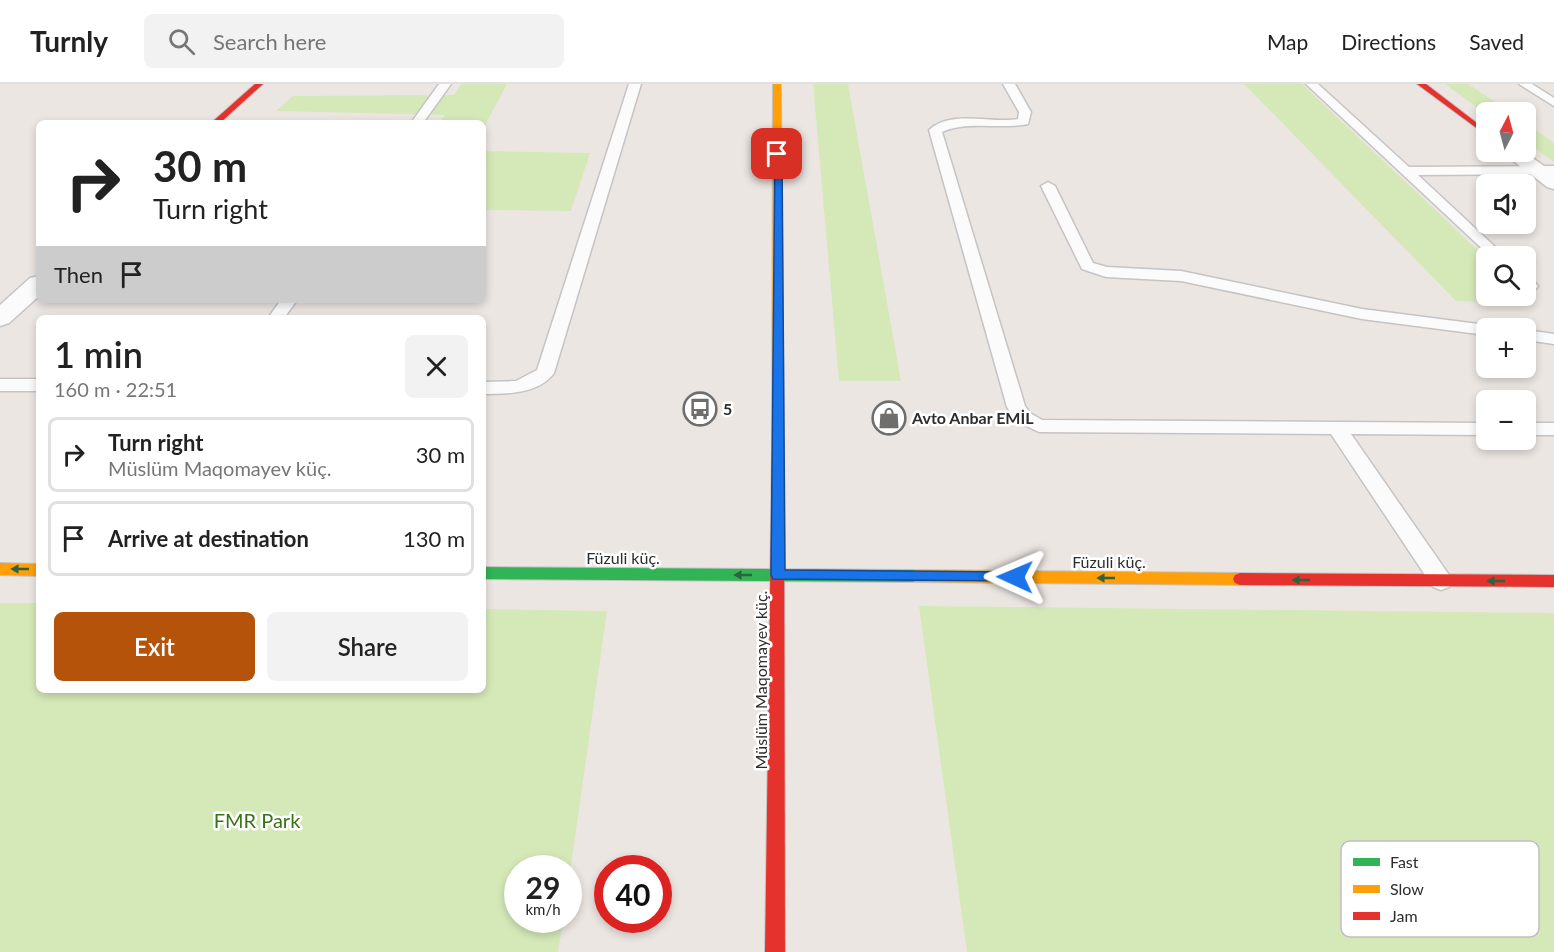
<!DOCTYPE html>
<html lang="en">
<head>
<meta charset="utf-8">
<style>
	body { margin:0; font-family:Lato,sans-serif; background:#f2f2f2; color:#222; height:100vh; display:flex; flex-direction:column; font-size:22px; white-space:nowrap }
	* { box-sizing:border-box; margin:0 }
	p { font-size:20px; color:#767676 }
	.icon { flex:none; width:33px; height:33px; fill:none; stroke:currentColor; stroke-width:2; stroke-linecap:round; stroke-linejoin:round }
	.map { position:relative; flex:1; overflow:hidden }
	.panel { position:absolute; left:36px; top:231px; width:450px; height:378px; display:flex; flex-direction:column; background:#fff; border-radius:9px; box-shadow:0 3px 9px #0003 }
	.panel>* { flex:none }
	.top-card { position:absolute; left:36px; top:36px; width:450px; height:183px; border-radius:9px; box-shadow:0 3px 9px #0003; background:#fff; color:#222; overflow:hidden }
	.needle { width:39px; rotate:6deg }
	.buttons { position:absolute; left:1476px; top:18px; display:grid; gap:12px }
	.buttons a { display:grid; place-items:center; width:60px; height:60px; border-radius:9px; background:#fff; box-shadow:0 3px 9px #0003; font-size:30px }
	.speed { position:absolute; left:504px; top:771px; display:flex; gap:12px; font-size:30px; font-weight:700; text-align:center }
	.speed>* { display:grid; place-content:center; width:78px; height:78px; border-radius:50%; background:#fff; box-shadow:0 3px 9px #0003; line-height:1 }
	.speed small { font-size:15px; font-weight:400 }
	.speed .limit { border:9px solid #d22; background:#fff; color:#111 }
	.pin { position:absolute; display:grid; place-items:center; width:51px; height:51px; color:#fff; margin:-26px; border-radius:12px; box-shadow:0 3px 9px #0006 }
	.me { position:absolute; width:66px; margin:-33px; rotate:271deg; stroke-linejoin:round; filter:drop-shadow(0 0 4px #0008) }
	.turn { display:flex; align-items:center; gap:21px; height:126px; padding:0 18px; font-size:27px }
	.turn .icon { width:78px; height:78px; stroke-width:2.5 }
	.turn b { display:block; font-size:42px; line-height:51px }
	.then { display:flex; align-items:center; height:57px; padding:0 18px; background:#0003; gap:12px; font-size:22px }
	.round { display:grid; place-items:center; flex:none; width:63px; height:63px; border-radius:9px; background:#f2f2f2 }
	.headline { display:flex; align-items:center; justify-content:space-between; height:102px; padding:0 18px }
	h1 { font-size:36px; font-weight:600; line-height:45px }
	.button { display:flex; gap:12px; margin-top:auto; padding:12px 18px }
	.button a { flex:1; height:69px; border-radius:9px; background:#b45309; color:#fff; font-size:24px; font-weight:600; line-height:69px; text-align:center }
	.button a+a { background:#f2f2f2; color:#222 }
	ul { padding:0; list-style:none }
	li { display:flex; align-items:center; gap:18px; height:75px; margin:0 12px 9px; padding:0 6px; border:3px solid #e0e0e0; border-radius:9px }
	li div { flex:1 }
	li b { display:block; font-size:22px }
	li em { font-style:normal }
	header { display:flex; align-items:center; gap:36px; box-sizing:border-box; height:84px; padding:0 30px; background:#fff; border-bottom:2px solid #e0e0e0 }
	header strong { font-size:28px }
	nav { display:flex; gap:33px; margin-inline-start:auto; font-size:21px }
	.search { width:420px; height:54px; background:#f2f2f2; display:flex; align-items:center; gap:15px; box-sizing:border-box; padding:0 21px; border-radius:9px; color:#767676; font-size:22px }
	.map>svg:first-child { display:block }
	.green { fill:#d5e9b8 }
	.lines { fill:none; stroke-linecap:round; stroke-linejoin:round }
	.lane-casing { stroke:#c5c3c4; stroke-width:3 }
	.street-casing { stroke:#c5c3c4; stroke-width:3 }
	.fast-casing { stroke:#c5c3c4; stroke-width:2 }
	.slow-casing { stroke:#c5c3c4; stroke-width:2 }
	.jam-casing { stroke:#c5c3c4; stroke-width:2 }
	.lane { fill:#fcfbfb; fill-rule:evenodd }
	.street { fill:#fcfbfb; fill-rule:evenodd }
	.fast { fill:#30b455; fill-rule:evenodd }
	.slow { fill:#ff9f0a; fill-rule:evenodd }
	.jam { fill:#e5322d; fill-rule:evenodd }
	.oneway { fill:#2e633d }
	.route { fill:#1a73e8; stroke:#114b97; stroke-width:1.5 }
	.labels { text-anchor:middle; stroke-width:5; stroke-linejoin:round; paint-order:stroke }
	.poi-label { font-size:16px; font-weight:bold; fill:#2d2d2d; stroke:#fff; text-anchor:start }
	.street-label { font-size:16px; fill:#2d2d2d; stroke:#fff }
	.near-park-label { font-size:20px; fill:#387413; stroke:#fff }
	.key { fill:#fff; stroke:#c0c0c0; stroke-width:1.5 }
	.key-label { font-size:16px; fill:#2d2d2d }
</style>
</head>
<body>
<header>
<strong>Turnly</strong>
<div class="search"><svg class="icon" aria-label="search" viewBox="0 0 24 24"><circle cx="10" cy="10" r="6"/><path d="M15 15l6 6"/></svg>Search here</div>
<nav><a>Map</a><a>Directions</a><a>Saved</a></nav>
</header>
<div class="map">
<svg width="1554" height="868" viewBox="0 0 1554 868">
	<rect width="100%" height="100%" fill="#ece6e2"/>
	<g class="green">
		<path d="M 461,0 L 507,0 L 483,45 L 483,39 L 440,39 L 445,31 L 276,27 L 293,12 L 454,11 Z"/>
		<path d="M 813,0 L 848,0 L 901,297 L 839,297 Z"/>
		<path d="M 1244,0 L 1302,0 L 1486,174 L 1486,212 L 1526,211 L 1535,220 L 1456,217 Z"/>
		<path d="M 1445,0 L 1468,0 L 1510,28 L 1486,30 Z"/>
		<path d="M 1526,39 L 1554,59 L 1554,78 L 1526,58 Z"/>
		<path d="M 483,67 L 590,69 L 571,127 L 483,126 Z"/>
		<path d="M 0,519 L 39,519 L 39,606 L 483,606 L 483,525 L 607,527 L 569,796 L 568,784 L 518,784 L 518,836 L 563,836 L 558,868 L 0,868 Z"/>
		<path d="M 919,522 L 1554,529 L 1554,868 L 967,868 Z"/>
	</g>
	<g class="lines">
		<g class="lane-casing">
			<g id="lane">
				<path d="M 439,0 L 451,0 L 423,39 L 411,39 Z"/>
				<path d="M 629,0 L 641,0 L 554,289 C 539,310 506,310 483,310 L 483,298 L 516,297 L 537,286 Z"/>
				<path d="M 1003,0 L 1015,0 L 1031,28 L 1028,40 C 1000,46 968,36 942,48 L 1025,322 L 1030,329 L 1042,336 L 1486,339 L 1486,351 L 1351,350 L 1449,491 L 1452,497 L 1449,503 L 1441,506 L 1433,503 L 1331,350 L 1039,348 L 1016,337 L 1007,323 L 929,46 C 951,25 992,40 1018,35 L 1019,28 Z"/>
				<path d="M 1306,0 L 1318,0 L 1409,83 L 1554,82 L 1554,90 L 1418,91 L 1505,172 L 1490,172 Z"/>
				<path d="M 1519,0 L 1532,0 L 1554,14 L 1554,22 Z"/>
				<path d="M 1048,98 L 1055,102 L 1093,179 L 1107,183 L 1181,187 L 1362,225 L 1486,241 L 1493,244 L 1486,244 L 1486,251 L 1362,235 L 1181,197 L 1106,193 L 1082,185 L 1041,102 Z"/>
				<path d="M 1526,193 L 1532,195 L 1538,202 L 1536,205 L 1526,206 Z"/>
				<path d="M 281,216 L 297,216 L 284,234 L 268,234 Z"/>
				<path d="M 1526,246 L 1554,250 L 1554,260 L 1526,256 Z"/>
				<rect x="0" y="295" width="39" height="12"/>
				<rect x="1526" y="339" width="28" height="12"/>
			</g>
		</g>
		<g class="street-casing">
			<g id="street">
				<path d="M 1502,68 L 1524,68 L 1554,89 L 1554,105 L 1547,103 Z"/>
				<path d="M 39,192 L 39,212 L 9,239 L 0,242 L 0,221 L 30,194 Z"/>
			</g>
		</g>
		<g class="fast-casing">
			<path id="fast" d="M 483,483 L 915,486 L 920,488 L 922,492 L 920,496 L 915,498 L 483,495 Z"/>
		</g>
		<g class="slow-casing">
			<g id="slow">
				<path d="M 773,0 L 781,0 L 784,367 L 778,371 L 772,367 Z"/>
				<path d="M 0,479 L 39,480 L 39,492 L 0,491 Z"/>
				<path d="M 915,486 L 1240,489 L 1245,491 L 1247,495 L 1245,499 L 1240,501 L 915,498 L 910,496 L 908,492 L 910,488 Z"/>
			</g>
		</g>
		<g class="jam-casing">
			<g id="jam">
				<path d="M 255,0 L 263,0 L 220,39 L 211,39 Z"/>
				<path d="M 1417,0 L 1426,0 L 1486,46 L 1486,51 Z"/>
				<path d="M 778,363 L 784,367 L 785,868 L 765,868 L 772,367 Z"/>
				<path d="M 1240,489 L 1554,491 L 1554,503 L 1240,501 L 1235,499 L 1233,495 L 1235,491 Z"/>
			</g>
		</g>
		<use href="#lane" class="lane"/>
		<use href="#street" class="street"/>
		<use href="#fast" class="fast"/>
		<use href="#slow" class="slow"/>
		<use href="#jam" class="jam"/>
	</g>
	<defs><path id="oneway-solid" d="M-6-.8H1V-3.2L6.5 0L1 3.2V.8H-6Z" transform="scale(1.5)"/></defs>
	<g class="oneway">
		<use href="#oneway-solid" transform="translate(20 485) rotate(-180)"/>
		<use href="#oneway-solid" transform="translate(743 491) rotate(-180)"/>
		<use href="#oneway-solid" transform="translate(1106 494) rotate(-180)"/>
		<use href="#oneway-solid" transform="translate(1301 496) rotate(-180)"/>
		<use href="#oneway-solid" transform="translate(1496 497) rotate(-180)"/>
	</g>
	<path class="route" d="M 775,68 L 782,70 L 785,486 L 1015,488 L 1020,489 L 1022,493 L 1020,497 L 773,495 L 771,491 Z"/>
	<defs>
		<g id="bus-ring" transform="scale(1.725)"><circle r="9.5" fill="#fff" stroke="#706e6c" stroke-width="1.5"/><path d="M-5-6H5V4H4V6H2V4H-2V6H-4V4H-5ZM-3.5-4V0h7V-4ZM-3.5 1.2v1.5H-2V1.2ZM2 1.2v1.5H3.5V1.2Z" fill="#706e6c"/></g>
		<g id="shop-ring" transform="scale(1.725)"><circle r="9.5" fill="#fff" stroke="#706e6c" stroke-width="1.5"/><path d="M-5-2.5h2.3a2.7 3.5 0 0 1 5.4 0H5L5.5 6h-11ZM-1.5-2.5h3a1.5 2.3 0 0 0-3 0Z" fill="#706e6c"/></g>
	</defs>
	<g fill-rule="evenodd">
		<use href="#bus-ring" x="700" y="325"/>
		<use href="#shop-ring" x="889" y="334"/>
	</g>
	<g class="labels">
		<g class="poi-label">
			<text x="723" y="331">5</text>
			<text x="912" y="340">Avto Anbar EMİL</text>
		</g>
		<g class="street-label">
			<text x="623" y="480">Füzuli küç.</text>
			<text x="1109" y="484">Füzuli küç.</text>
			<text transform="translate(761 596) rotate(-90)" y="6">Müslüm Maqomayev küç.</text>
		</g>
		<g class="near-park-label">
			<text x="257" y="744">FMR Park</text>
		</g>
	</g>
	<rect x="1341" y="757" width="198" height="96" rx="9" class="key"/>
	<rect x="1353" y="774" width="27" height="8" fill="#30b455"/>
	<rect x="1353" y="801" width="27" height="8" fill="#ff9f0a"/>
	<rect x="1353" y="828" width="27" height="8" fill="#e5322d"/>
	<g class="key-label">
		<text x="1390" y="784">Fast</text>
		<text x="1390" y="811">Slow</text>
		<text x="1390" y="838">Jam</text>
	</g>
</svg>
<div class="buttons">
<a><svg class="needle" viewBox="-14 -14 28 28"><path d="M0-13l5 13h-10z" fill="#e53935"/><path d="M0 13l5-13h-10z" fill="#767676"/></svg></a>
<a><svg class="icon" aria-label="sound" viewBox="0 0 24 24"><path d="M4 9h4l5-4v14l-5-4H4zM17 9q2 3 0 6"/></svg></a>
<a><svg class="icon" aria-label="search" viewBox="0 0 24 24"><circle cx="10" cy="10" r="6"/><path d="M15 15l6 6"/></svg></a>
<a>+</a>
<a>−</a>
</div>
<div class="speed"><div>29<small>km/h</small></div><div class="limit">40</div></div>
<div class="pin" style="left:777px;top:70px;background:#d93025"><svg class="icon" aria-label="arrive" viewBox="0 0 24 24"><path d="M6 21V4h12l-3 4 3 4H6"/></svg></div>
<svg class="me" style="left:1015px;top:493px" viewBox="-20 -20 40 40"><path d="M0-17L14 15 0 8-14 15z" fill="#1a73e8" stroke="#fff" stroke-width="4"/></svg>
<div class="top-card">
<div class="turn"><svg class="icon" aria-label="right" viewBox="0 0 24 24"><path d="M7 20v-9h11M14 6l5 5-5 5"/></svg><div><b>30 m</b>Turn right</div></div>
<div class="then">Then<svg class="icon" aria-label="arrive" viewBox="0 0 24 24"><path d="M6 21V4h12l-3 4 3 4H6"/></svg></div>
</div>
<section class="panel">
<div class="headline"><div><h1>1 min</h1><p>160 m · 22:51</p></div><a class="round"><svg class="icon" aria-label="close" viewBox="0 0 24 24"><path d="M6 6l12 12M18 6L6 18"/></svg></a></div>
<ul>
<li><svg class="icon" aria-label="right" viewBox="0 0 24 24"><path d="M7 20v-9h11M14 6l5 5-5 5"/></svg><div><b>Turn right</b><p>Müslüm Maqomayev küç.</p></div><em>30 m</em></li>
<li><svg class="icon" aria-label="arrive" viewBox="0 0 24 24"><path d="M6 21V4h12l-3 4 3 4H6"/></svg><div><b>Arrive at destination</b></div><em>130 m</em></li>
</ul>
<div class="button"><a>Exit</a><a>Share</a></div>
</section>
</div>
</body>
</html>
